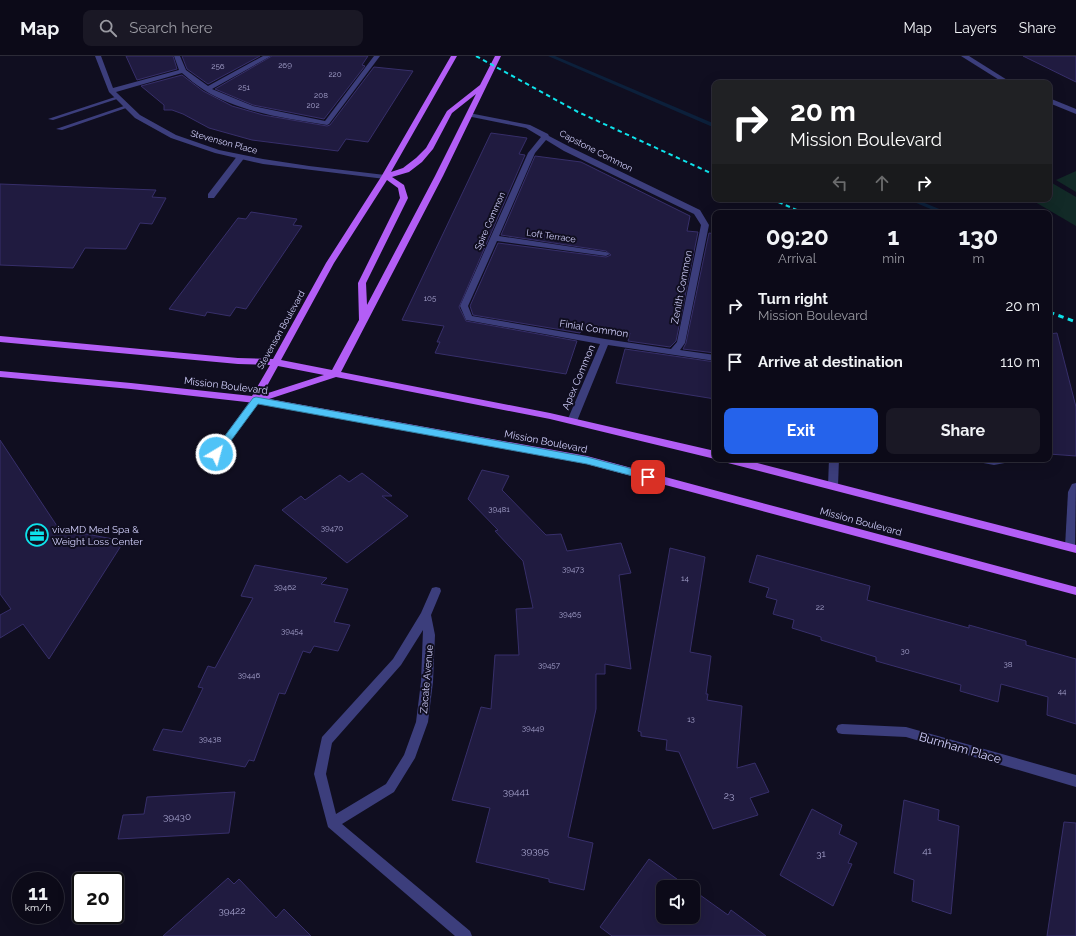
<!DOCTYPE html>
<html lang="en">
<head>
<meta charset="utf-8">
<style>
	body { margin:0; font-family:Raleway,sans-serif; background:#1a1825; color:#f1f3f6; height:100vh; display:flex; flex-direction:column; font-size:15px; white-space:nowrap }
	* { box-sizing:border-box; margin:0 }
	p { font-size:13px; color:#9a9aa2 }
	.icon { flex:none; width:22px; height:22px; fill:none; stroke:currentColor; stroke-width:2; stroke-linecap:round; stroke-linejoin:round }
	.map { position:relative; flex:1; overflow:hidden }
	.side { position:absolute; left:712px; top:154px; width:340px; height:252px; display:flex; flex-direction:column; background:#0c0a18; border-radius:8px; box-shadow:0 4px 16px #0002,0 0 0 1px #2c2b37 }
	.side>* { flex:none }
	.banner { position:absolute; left:712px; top:24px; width:340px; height:122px; border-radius:8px; box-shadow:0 4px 16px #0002,0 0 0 1px #2c2b37; background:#202124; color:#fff; overflow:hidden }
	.tools { position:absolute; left:656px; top:824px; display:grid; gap:8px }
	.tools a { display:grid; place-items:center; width:44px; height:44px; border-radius:8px; background:#0c0a18; box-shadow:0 4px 16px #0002,0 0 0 1px #2c2b37; font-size:20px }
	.speed { position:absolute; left:12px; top:816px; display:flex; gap:8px; font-size:20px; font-weight:700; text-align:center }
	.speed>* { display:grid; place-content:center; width:52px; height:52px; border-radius:50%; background:#0c0a18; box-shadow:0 4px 16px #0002,0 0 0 1px #2c2b37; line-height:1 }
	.speed small { font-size:10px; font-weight:400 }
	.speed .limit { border:2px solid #111; border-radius:6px; background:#fff; color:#111 }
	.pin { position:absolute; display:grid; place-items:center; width:34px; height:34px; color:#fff; margin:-17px; border-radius:8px; box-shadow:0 2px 6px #0006 }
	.me { position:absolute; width:44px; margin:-22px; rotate:37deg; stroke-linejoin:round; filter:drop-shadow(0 0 3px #0008) }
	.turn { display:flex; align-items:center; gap:14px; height:84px; padding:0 12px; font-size:18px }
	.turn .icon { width:52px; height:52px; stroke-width:2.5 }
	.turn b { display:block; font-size:28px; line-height:34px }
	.lanes { display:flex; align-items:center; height:38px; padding:0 12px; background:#0003; justify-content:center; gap:20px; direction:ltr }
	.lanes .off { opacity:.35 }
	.eta { display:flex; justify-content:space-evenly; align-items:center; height:68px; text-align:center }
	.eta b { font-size:24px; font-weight:700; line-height:28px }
	.action { display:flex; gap:8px; margin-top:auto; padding:8px 12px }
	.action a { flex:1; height:46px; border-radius:8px; background:#2563eb; color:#fff; font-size:16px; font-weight:700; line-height:46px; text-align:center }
	.action a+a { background:#1a1825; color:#f1f3f6 }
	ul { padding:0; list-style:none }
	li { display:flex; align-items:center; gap:12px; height:56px; padding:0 12px }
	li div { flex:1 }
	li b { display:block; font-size:15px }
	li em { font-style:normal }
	header { display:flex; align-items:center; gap:24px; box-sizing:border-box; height:56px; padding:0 20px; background:#0c0a18; border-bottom:1px solid #2c2b37 }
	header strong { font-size:19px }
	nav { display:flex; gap:22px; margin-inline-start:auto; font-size:14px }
	.search { width:280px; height:36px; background:#1a1825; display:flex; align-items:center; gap:10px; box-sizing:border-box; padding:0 14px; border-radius:8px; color:#9a9aa2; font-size:15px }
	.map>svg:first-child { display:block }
	.green { fill:#122a27 }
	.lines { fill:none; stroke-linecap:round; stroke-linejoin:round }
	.stream { fill:#0c203b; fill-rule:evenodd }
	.building { fill:#201b40; stroke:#372f6a }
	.service { fill:#3c3e7c; fill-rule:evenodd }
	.minor { fill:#3c3e7c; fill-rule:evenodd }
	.primary { fill:#b35ef6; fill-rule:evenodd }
	.rail-far1 { stroke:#0ee3eb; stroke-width:2; stroke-dasharray:4.5 3.5; stroke-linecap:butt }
	.rail { stroke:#0ee3eb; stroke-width:3; stroke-dasharray:5.5 4.5; stroke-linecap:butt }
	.route { fill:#4fc3f7; stroke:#337fa1 }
	.labels { text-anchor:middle; stroke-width:4; stroke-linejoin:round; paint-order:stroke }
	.number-label { font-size:8px; fill:#a6a3cd }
	.far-street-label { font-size:9px; fill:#d2d0fc; stroke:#100e20 }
	.street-label { font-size:10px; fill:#d2d0fc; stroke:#100e20 }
	.poi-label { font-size:10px; fill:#d2d0fc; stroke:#100e20; text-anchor:start }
	.near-number-label { font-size:10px; fill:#a6a3cd }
	.near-street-label { font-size:12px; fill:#d2d0fc; stroke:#100e20 }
</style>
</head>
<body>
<header>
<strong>Map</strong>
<div class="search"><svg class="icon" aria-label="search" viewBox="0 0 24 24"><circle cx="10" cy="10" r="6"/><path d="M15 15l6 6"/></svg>Search here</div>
<nav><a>Map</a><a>Layers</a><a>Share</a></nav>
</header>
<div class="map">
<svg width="1076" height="880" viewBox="0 0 1076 880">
	<rect width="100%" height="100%" fill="#100e20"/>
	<g class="green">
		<path d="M 1076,115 L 1076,136 L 1056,124 Z"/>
		<path d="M 1052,127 L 1076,141 L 1076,170 L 1030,143 L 1049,143 L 1049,128 Z"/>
	</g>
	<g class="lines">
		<g class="stream">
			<path d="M 548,0 L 555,0 L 715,68 L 715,72 Z"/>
			<path d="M 907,143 L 915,143 L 949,157 L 940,157 Z"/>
		</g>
	</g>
	<g class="building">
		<path d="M 126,0 L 173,0 L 177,13 L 137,24 Z"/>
		<path d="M 182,0 L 260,0 L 208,28 L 187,13 Z"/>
		<path d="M 272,0 L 368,0 L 362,9 L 365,10 L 324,63 L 253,49 L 215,33 Z"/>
		<path d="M 1023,0 L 1076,0 L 1076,26 Z"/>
		<path d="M 374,11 L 413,15 L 368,86 L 346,83 L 338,95 L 252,84 L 209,72 L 183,58 L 172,54 L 164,54 L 164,49 L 141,30 L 182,19 L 203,35 L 232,50 L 263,59 L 327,70 L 330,69 Z"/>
		<path d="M 491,77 L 527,82 L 519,98 L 525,99 L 459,251 L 466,265 L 577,285 L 566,318 L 435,297 L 440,286 L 437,286 L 444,270 L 402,264 Z"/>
		<path d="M 535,100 L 581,106 L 690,160 L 687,175 L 698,176 L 676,285 L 670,291 L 628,285 L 630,277 L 582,272 L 580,277 L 473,259 L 470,250 L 498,187 L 606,201 L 611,199 L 606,195 L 501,179 Z"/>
		<path d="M 0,128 L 156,134 L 152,141 L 166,142 L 152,168 L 140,167 L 126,193 L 85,192 L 73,212 L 0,209 Z"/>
		<path d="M 251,156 L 297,163 L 293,169 L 302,170 L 246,253 L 236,251 L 230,260 L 207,256 L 205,260 L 169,253 L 238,162 L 246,163 Z"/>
		<path d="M 709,177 L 715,178 L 715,297 L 683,293 L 686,287 Z"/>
		<path d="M 1057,277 L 1076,351 L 1076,400 L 1049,398 L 1049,278 Z"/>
		<path d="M 625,293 L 715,306 L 715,343 L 616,327 Z"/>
		<path d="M 0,384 L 59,473 L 124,485 L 49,603 L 23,568 L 0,582 L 0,559 L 11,553 L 0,538 Z"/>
		<path d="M 482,414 L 509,420 L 502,434 L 546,479 L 561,478 L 567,495 L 621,487 L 631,517 L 619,519 L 631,613 L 605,608 L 605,618 L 596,618 L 596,653 L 568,781 L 593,787 L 584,834 L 549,826 L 549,823 L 476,806 L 490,752 L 452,744 L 481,651 L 491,653 L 495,599 L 519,599 L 516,553 L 533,552 L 523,505 L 495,475 L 498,474 L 468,443 Z"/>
		<path d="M 362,417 L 392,440 L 382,440 L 408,460 L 347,507 L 282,454 L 301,440 L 305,444 L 340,419 L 349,426 Z"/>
		<path d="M 670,492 L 705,501 L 690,596 L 711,600 L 706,638 L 708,638 L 707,644 L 742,650 L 737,712 L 755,707 L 769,736 L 750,742 L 758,759 L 713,773 L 679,696 L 666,694 L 667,684 L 641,680 L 641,676 L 638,675 Z"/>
		<path d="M 757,499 L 870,530 L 867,544 L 969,572 L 969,569 L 1026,585 L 1026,589 L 1076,603 L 1076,668 L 1047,659 L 1048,641 L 1001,628 L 998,646 L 960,635 L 961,629 L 876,605 L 876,601 L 821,584 L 821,581 L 792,572 L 794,564 L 773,558 L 777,544 L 766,541 L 769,532 L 749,526 Z"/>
		<path d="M 255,509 L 327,522 L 321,528 L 348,533 L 334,566 L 350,569 L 338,595 L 314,590 L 310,597 L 303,595 L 285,638 L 279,637 L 254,705 L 249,704 L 245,711 L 153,694 L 163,673 L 182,676 L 203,632 L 198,631 L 208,610 L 215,612 L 253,542 L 241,540 Z"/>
		<path d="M 235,736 L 229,777 L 118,783 L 123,759 L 144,758 L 147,741 Z"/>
		<path d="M 904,744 L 939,754 L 938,764 L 959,770 L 951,858 L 912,845 L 914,824 L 894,817 Z"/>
		<path d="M 812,753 L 842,769 L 839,778 L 857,787 L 848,807 L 852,808 L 833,850 L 780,819 Z"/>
		<path d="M 1064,766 L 1076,767 L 1076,880 L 1047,880 Z"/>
		<path d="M 649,803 L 688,831 L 663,831 L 663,861 L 693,861 L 693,834 L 728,859 L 731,854 L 766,880 L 612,880 L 600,871 Z"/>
		<path d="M 228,822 L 234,828 L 239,823 L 276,862 L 284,853 L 311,880 L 163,880 Z"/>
	</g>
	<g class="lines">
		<g class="service">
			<path d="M 961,0 L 969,0 L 1012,27 L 1004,27 Z"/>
			<path d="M 115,41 L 120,42 L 53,64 L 48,63 Z"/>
			<path d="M 1049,42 L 1076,53 L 1076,58 L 1049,47 Z"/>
			<path d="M 124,50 L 129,51 L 62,74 L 56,73 Z"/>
			<path d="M 238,99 L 245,101 L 214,142 L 208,142 L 208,138 Z"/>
			<path d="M 255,341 L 260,344 L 258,346 L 219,400 L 213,400 L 211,398 L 213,396 L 252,342 Z"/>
			<path d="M 1076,427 L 1075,491 L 1074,494 L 1066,494 L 1065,491 L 1068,436 L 1072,428 Z"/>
		</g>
		<g class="minor">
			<path d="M 95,0 L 101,0 L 113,32 L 179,14 L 174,0 L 180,0 L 186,14 L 208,30 L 263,0 L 271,0 L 212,33 L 253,50 L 325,65 L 374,0 L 380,0 L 329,68 L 327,69 C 285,62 241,57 204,34 C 196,29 189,23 182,17 L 116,36 L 140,59 L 176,79 L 219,94 L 263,103 L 309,110 L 385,119 L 389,121 L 385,123 L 263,108 L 215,97 L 171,82 L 135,62 L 109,36 Z"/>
			<path d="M 469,57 L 530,69 L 548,78 L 549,80 L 570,91 L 700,154 L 709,169 L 685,287 L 680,294 L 715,299 L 715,305 L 608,289 L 577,365 L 572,368 L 567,365 L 600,288 L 466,264 L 460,250 L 528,97 L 541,81 L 526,72 L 467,60 L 467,58 ZM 546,84 L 564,95 L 694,158 L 701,169 L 677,286 L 671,293 L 605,283 L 472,260 L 468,250 L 497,185 L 606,200 L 610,198 L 606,196 L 499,180 L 535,97 Z"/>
			<path d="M 829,403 L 839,403 L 838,430 L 833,434 L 828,430 Z"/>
			<path d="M 976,403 L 1012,403 L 1010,406 L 994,409 L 978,406 Z"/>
			<path d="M 436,531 L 440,532 L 441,535 L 431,559 L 435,579 L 433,626 L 428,666 L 415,702 L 394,736 L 342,768 L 470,875 L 472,880 L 455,880 L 328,771 L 314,718 L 322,681 L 393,603 L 421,557 L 432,532 ZM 423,574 L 421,626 L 416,666 L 404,699 L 386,728 L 336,758 L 326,718 L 332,687 L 401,609 Z"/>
			<path d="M 842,668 L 906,671 L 1076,719 L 1076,731 L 906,681 L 842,678 L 838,677 L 836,673 L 838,669 Z"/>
		</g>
		<g class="primary">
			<path d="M 451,0 L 457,0 L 391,116 L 403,112 L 416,102 L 426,92 L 447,55 L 480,29 L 495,0 L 501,0 L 443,120 L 341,316 L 550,357 L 715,395 L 715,403 L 550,363 L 336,321 L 269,343 L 587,400 L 1076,531 L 1076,539 L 587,408 L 255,347 L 131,333 L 0,321 L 0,315 L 131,327 L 252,340 L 270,309 L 238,308 L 0,286 L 0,280 L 238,302 L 273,303 L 326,207 L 381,121 ZM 476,38 L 435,120 L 367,249 L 366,227 L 408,142 L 404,129 L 392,121 L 409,116 L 422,106 L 433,93 L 452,57 ZM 387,124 L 398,132 L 400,142 L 358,227 L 359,264 L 332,314 L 281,304 L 334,207 ZM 278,310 L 324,319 L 262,339 Z"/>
			<path d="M 723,403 L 742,403 L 1076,489 L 1076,497 L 728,407 Z"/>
		</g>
		<g class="rail-far1">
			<path d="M 476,0 L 578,56 L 715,119"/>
			<path d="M 771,143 L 804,157"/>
		</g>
		<path class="rail" d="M 1049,256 L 1076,266"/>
	</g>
	<path class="route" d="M 256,341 L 587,401 L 648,417 L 653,421 L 648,424 L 587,408 L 258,348 L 219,401 L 213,401 L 213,396 L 253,342 Z"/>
	<defs>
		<g id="office-ring" transform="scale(1.15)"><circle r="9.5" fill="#100e20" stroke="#0ee3eb" stroke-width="1.5"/><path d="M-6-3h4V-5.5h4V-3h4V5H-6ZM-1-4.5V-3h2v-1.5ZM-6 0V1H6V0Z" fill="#0ee3eb"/></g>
	</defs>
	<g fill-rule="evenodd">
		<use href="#office-ring" x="37" y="479"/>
	</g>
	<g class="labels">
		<g class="number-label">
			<text x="285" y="12">269</text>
			<text x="218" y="13">256</text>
			<text x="335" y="21">220</text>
			<text x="244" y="34">251</text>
			<text x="321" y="42">208</text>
			<text x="313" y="52">202</text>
			<text x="430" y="245">105</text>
			<text x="499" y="456">39481</text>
			<text x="332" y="475">39470</text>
			<text x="573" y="516">39473</text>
			<text x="685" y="525">14</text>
			<text x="285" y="534">39462</text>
			<text x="820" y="554">22</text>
			<text x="570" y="561">39465</text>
			<text x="292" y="578">39454</text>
			<text x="905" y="598">30</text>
			<text x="1008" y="611">38</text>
			<text x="549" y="612">39457</text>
			<text x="249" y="622">39446</text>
			<text x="1062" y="638">44</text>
			<text x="691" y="666">13</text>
			<text x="533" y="675">39449</text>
			<text x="210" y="686">39438</text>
		</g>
		<g class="far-street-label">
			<text transform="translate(224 86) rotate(15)" y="3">Stevenson Place</text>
			<text transform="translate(596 95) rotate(27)" y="3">Capstone Common</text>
			<text transform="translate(490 165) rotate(-66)" y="3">Spire Common</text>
			<text transform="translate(551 180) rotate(8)" y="3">Loft Terrace</text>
			<text transform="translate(281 274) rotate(-61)" y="3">Stevenson Boulevard</text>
		</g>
		<g class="street-label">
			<text transform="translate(681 231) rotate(-79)" y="4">Zenith Common</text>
			<text transform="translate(594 272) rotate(9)" y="4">Finial Common</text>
			<text transform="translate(578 321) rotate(-67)" y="4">Apex Common</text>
			<text transform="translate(226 329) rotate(7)" y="4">Mission Boulevard</text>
			<text transform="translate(546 385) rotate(11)" y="4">Mission Boulevard</text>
			<text transform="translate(861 465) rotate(15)" y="4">Mission Boulevard</text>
			<text transform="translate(426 623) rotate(-85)" y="4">Zacate Avenue</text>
		</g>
		<g class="poi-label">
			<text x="52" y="477">vivaMD Med Spa &amp;<tspan x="52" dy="12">Weight Loss Center</tspan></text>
		</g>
		<g class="near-number-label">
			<text x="516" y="739">39441</text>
			<text x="729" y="743">23</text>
			<text x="177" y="764">39430</text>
			<text x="535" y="798">39395</text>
			<text x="927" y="798">41</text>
			<text x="821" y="801">31</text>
			<text x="232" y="858">39422</text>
		</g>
		<g class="near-street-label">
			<text transform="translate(960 692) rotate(16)" y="4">Burnham Place</text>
		</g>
	</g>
</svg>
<div class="tools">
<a><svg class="icon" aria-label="sound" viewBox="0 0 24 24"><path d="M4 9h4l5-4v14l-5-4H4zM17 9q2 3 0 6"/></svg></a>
</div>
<div class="speed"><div>11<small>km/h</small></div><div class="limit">20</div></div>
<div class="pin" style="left:648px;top:421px;background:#d93025"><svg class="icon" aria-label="arrive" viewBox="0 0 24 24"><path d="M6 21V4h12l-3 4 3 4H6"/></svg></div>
<svg class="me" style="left:216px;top:398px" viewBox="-20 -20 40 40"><circle r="17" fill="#4fc3f7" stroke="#fff" stroke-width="3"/><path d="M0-11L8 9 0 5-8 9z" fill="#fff"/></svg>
<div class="banner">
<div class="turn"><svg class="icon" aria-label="right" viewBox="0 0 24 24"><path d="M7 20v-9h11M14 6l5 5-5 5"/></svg><div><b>20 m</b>Mission Boulevard</div></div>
<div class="lanes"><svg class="icon off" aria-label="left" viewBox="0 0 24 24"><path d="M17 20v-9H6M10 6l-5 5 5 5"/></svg><svg class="icon off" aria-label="ahead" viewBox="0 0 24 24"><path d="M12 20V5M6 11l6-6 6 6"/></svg><svg class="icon" aria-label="right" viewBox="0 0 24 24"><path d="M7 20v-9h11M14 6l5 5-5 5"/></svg></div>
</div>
<section class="side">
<div class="eta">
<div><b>09:20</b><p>Arrival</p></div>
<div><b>1</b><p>min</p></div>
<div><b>130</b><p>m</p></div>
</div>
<ul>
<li><svg class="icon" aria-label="right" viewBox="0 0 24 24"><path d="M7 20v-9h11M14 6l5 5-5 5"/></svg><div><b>Turn right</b><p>Mission Boulevard</p></div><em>20 m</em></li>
<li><svg class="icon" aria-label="arrive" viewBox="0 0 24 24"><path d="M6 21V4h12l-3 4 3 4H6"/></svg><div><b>Arrive at destination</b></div><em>110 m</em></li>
</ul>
<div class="action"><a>Exit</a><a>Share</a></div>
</section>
</div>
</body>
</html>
